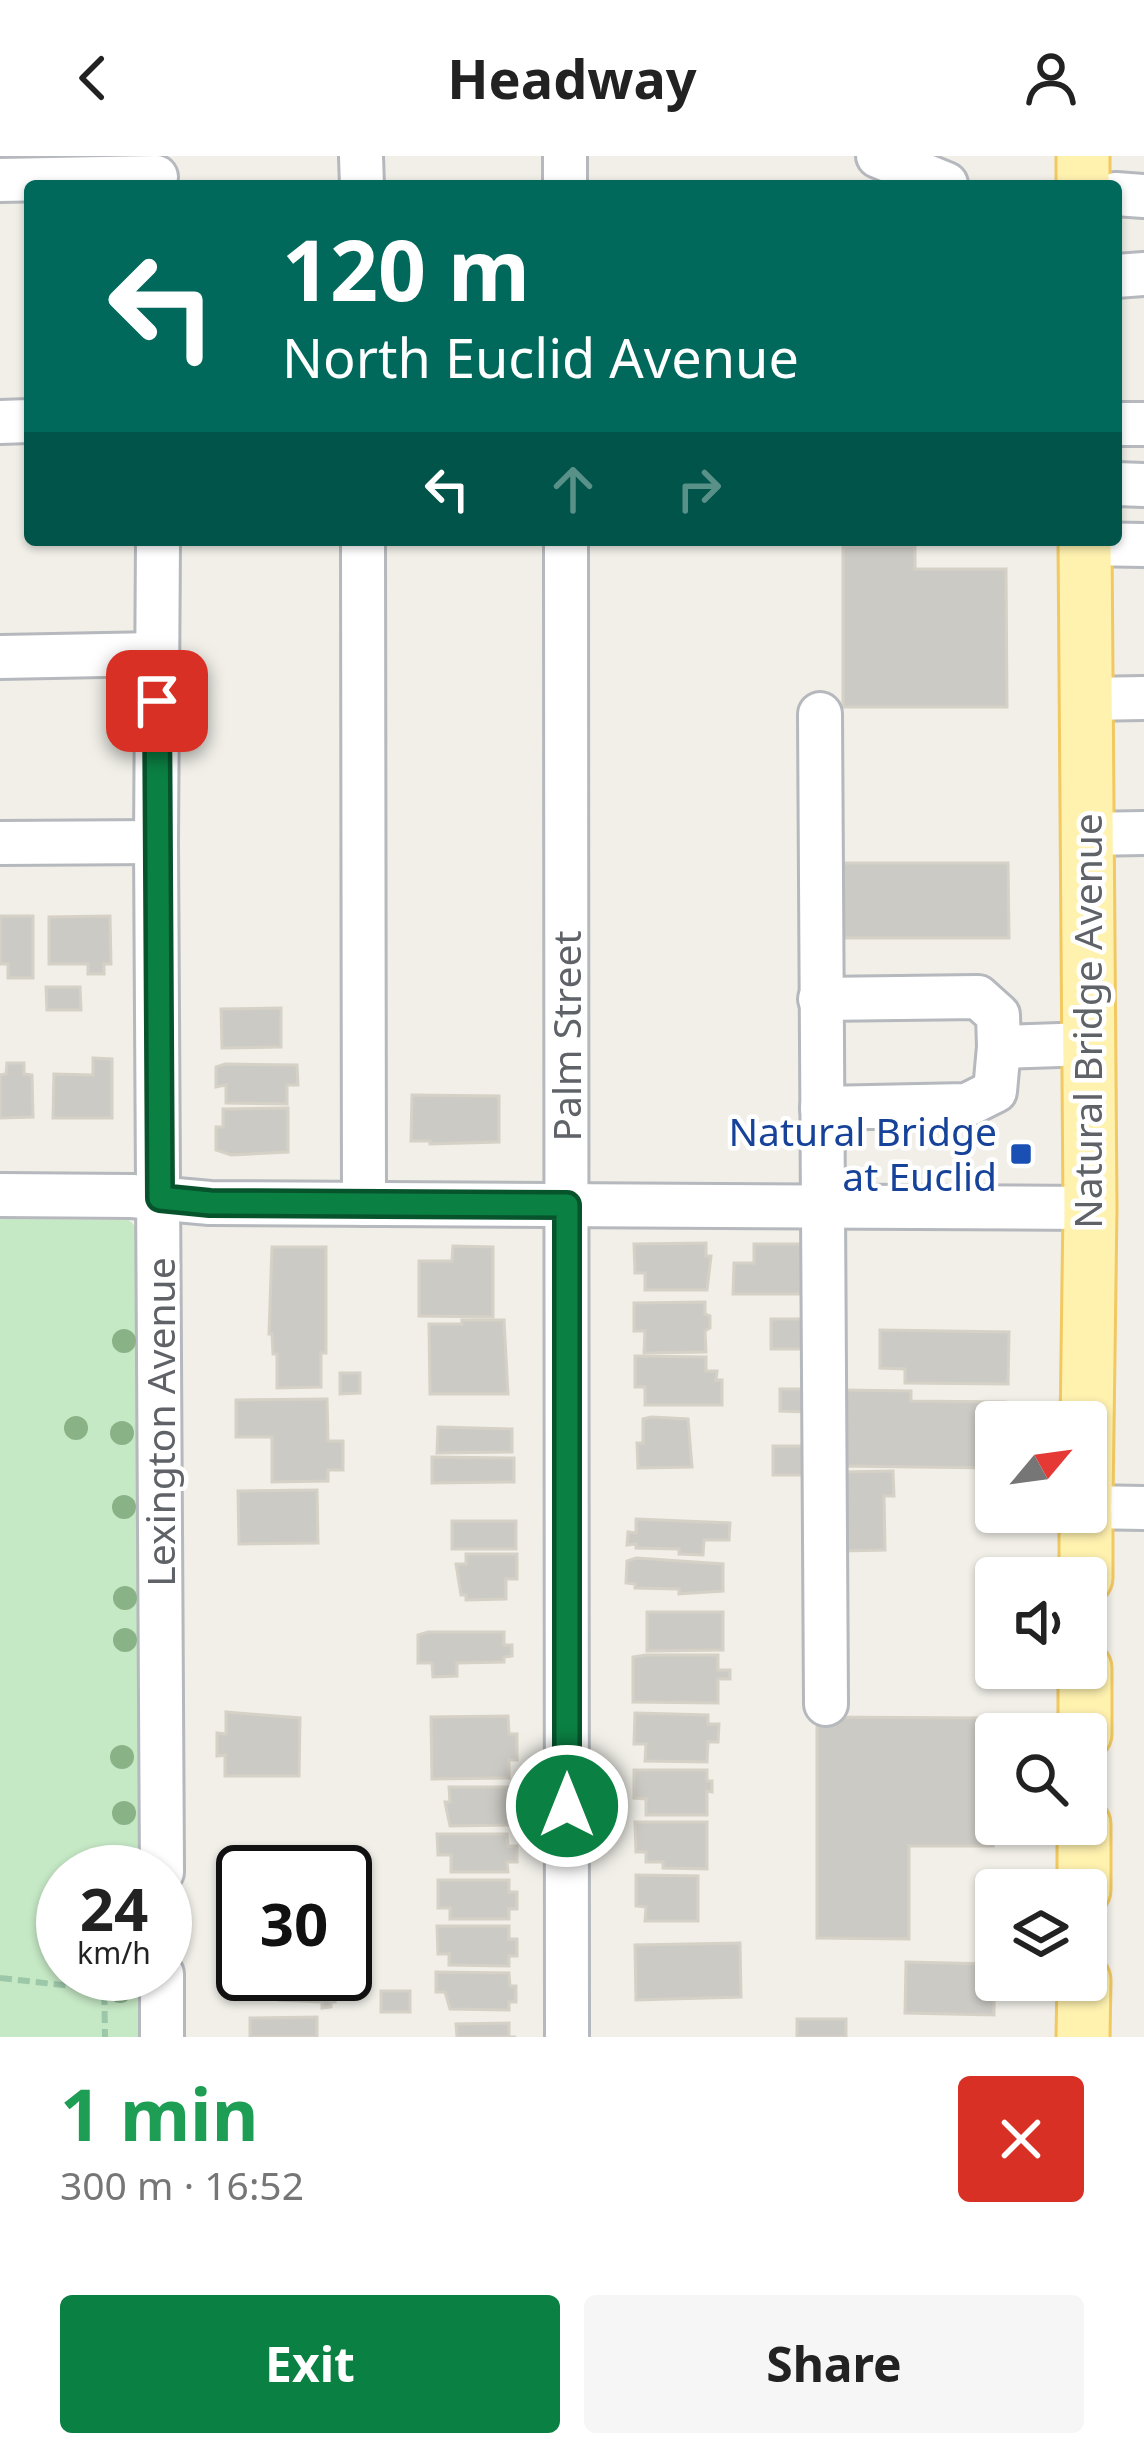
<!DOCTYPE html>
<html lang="en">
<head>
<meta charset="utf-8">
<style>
	body { margin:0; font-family:"Noto Sans",sans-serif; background:#f6f6f6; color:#222; height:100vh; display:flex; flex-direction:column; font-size:45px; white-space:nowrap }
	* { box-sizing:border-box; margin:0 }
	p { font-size:39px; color:#767676 }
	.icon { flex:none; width:66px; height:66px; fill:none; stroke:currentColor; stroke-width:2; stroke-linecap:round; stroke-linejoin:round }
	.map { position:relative; height:1881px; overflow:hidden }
	.drawer { display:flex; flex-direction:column; background:#fff; flex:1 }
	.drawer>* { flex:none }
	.banner { position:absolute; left:24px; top:24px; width:1098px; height:366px; border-radius:12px; box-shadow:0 3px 9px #0004; background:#00695c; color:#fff; overflow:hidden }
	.needle { width:78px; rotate:61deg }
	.fabs { position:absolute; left:975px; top:1245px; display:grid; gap:24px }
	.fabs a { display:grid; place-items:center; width:132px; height:132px; border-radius:12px; background:#fff; box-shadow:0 3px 9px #0004; font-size:60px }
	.speed { position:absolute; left:36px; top:1689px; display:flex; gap:24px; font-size:60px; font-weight:700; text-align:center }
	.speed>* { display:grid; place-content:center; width:156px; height:156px; border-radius:50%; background:#fff; box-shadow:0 3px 9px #0004; line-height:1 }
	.speed small { font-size:30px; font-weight:400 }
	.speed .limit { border:6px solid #111; border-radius:18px; background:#fff; color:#111 }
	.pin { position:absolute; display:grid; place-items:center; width:102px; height:102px; color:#fff; margin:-51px; border-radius:24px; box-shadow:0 6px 18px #0006 }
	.me { position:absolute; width:132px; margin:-66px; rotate:0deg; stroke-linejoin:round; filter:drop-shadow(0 0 9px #0008) }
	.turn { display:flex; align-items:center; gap:42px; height:252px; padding:0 60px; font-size:54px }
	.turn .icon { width:156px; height:156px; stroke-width:2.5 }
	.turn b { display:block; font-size:84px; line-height:102px }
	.lanes { display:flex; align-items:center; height:114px; padding:0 60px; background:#0003; justify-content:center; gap:60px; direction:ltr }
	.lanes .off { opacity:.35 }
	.round { display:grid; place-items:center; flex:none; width:126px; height:126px; border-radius:12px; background:#f6f6f6 }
	.overview { display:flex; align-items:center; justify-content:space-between; height:204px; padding:0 60px }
	h1 { font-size:72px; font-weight:700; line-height:90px; color:#1e9e55 }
	.action { display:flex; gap:24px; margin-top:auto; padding:24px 60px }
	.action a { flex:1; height:138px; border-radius:12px; background:#0b8043; color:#fff; font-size:48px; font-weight:700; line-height:138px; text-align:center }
	.action a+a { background:#f6f6f6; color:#222 }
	header { display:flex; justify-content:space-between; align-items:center; height:156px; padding:0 60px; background:#fff; font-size:54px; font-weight:700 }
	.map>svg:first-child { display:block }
	.green { fill:#c5e8c5 }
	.building { fill:#cccac5; stroke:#d6d1c6; stroke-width:3 }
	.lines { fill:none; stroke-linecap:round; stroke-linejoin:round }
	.minor-casing { stroke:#b5b8bc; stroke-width:48 }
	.major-casing { stroke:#f2c960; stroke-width:57 }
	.path { stroke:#9cc7a9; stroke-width:6; stroke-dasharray:12 6; stroke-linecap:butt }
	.minor { stroke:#fff; stroke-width:42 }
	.major { stroke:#fff2af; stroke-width:51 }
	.tree { fill:#89b387 }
	.route-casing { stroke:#07532c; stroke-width:30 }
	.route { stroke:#0b8043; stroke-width:21 }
	.transit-dot { fill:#1a4fb4; stroke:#fff; stroke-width:4.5 }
	.labels { text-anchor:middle; stroke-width:9; stroke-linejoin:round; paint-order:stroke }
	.street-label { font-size:39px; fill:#5f6368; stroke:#fff }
	.transit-label { font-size:39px; fill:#164399; stroke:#fff; text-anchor:end }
</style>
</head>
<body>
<header><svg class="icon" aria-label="back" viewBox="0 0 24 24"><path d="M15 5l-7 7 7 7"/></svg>Headway<svg class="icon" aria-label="person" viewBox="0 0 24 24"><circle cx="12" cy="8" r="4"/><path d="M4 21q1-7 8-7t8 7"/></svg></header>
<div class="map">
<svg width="1144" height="1881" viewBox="0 0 1144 1881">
	<rect width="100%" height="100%" fill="#f1efe8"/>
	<path class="green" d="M 0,1063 L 129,1064 L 137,1072 L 140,1716 L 63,1716 L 63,1818 L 140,1818 L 141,1881 L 0,1881 Z"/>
	<g class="building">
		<path d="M 843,390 L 915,390 L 915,413 L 1006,413 L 1007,551 L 843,551 Z"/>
		<path d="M 839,707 L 1008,707 L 1009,782 L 840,782 Z"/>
		<path d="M 0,760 L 33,760 L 33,822 L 8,822 L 8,808 L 0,808 Z"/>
		<path d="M 110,760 L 111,808 L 104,808 L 104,818 L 88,818 L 88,808 L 49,808 L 49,761 Z"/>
		<path d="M 46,831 L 80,831 L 81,854 L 47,854 Z"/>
		<path d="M 281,852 L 281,891 L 222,892 L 221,853 Z"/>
		<path d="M 93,902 L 112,903 L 112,962 L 53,962 L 54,918 L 93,919 Z"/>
		<path d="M 7,907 L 24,907 L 24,918 L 32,919 L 33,961 L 0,962 L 0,919 L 6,918 Z"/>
		<path d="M 225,908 L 297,909 L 298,929 L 287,929 L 287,948 L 226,947 L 226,929 L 216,931 L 216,911 Z"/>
		<path d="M 412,939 L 499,940 L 499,986 L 430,988 L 430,985 L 411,985 Z"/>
		<path d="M 288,952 L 288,996 L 231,999 L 216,994 L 216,971 L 223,971 L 223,953 Z"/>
		<path d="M 706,1087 L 706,1100 L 711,1100 L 707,1134 L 645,1134 L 645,1117 L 635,1117 L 634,1088 Z"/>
		<path d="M 754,1088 L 801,1088 L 801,1138 L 733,1138 L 734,1107 L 754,1107 Z"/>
		<path d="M 453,1090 L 493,1091 L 493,1161 L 419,1160 L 419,1105 L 452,1105 Z"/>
		<path d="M 272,1091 L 326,1091 L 326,1197 L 321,1197 L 321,1231 L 277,1232 L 277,1198 L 273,1198 L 272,1178 L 269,1178 Z"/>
		<path d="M 705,1146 L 705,1158 L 710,1160 L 710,1172 L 705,1175 L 706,1196 L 644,1197 L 645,1175 L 634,1175 L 634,1147 Z"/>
		<rect x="771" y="1163" width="34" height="30"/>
		<path d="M 462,1164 L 504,1164 L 508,1238 L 430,1238 L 429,1168 L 462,1168 Z"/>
		<path d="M 880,1174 L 1009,1176 L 1008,1228 L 905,1227 L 905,1213 L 880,1212 Z"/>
		<path d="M 635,1200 L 706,1201 L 706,1215 L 717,1215 L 716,1224 L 722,1224 L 722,1249 L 645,1249 L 645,1231 L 635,1231 Z"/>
		<path d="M 340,1217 L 360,1217 L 360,1237 L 340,1238 Z"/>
		<path d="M 780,1233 L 805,1233 L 805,1256 L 780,1255 Z"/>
		<path d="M 842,1234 L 911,1235 L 911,1245 L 1005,1246 L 1005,1266 L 996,1266 L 996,1312 L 841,1310 Z"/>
		<path d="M 327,1243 L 328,1285 L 343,1285 L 343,1314 L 328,1314 L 328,1325 L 272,1326 L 272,1281 L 236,1281 L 236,1244 Z"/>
		<path d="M 651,1261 L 688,1263 L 692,1311 L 638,1312 L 637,1287 L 643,1287 L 643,1263 Z"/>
		<path d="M 438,1271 L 512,1273 L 512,1296 L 437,1297 Z"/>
		<rect x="773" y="1290" width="32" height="29"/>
		<path d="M 432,1301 L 514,1302 L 514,1326 L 432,1327 Z"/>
		<path d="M 893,1315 L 894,1340 L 884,1340 L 885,1394 L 843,1395 L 842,1316 Z"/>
		<path d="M 317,1334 L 318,1387 L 239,1388 L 238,1335 Z"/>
		<path d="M 636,1363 L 730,1367 L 729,1384 L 704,1384 L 703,1399 L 679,1398 L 679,1393 L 636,1392 L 636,1388 L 627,1389 L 628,1376 L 636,1377 Z"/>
		<rect x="452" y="1365" width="64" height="28"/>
		<path d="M 466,1398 L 517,1398 L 517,1423 L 506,1423 L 506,1443 L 466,1444 L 466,1439 L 461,1439 L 456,1408 L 466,1408 Z"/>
		<path d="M 636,1402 L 723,1408 L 723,1435 L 679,1438 L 679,1433 L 635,1432 L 635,1428 L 626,1427 L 627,1405 Z"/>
		<path d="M 647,1456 L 723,1456 L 723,1494 L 647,1495 Z"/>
		<path d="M 428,1476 L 504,1476 L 504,1489 L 512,1489 L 512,1500 L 504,1501 L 504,1506 L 457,1507 L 457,1520 L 433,1521 L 432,1507 L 418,1507 L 418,1479 Z"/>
		<path d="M 646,1499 L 718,1499 L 718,1514 L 730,1514 L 730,1523 L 718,1523 L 718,1547 L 633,1546 L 633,1501 Z"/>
		<path d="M 226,1556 L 300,1562 L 299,1620 L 225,1620 L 225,1599 L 217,1600 L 217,1577 L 226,1578 Z"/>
		<path d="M 635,1557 L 708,1559 L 708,1568 L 719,1568 L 718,1586 L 708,1586 L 707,1606 L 645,1605 L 646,1588 L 634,1588 Z"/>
		<path d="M 508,1560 L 509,1578 L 517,1578 L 517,1604 L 509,1604 L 509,1622 L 432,1623 L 431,1561 Z"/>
		<path d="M 817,1561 L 982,1562 L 982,1620 L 993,1621 L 993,1690 L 909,1690 L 909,1783 L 817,1782 Z"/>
		<path d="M 634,1614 L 707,1614 L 707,1625 L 712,1625 L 712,1636 L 707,1635 L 707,1659 L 646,1659 L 646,1643 L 634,1642 Z"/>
		<path d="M 449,1631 L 508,1631 L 508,1644 L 518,1644 L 518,1662 L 508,1662 L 508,1669 L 450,1670 L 445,1646 L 450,1646 Z"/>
		<path d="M 635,1666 L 707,1666 L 707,1713 L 663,1712 L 663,1706 L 646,1706 L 646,1696 L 636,1696 Z"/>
		<path d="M 437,1678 L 507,1678 L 508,1690 L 517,1690 L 517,1706 L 507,1706 L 508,1716 L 451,1716 L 451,1699 L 438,1699 Z"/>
		<path d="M 636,1719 L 698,1720 L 698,1765 L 645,1765 L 646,1751 L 636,1750 Z"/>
		<path d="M 438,1724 L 509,1724 L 509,1736 L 517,1736 L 517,1753 L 509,1753 L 509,1763 L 450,1763 L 450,1752 L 438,1752 Z"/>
		<path d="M 437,1770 L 509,1770 L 509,1783 L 517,1783 L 517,1800 L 509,1800 L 509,1810 L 449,1809 L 449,1798 L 438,1798 Z"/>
		<path d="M 740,1787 L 741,1841 L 636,1844 L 635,1789 Z"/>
		<path d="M 906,1806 L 991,1808 L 991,1820 L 1000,1824 L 1000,1843 L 994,1843 L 994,1859 L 905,1857 Z"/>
		<path d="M 436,1816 L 509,1817 L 510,1830 L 516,1830 L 516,1846 L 509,1846 L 509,1854 L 450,1853 L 445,1836 L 436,1836 Z"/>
		<path d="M 285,1818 L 334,1818 L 335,1846 L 331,1846 L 331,1851 L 322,1852 L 322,1846 L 279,1844 L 280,1833 L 285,1832 Z"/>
		<rect x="381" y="1835" width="29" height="21"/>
		<path d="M 317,1861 L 317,1881 L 250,1881 L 250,1862 Z"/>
		<rect x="797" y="1863" width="49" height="18"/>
		<path d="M 509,1867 L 509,1881 L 516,1881 L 457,1881 L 456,1868 Z"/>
	</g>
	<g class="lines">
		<g class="minor-casing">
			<g id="minor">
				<path d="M 361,0 L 362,30"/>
				<path d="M 565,0 L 565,30"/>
				<path d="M 878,0 L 946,28"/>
				<path d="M 0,24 L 156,21"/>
				<path d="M 1116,38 L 1144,40"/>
				<path d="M 1116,120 L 1144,118"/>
				<path d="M 0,266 L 30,265"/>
				<path d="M 1116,268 L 1144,268"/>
				<path d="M 1116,328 L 1144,329"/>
				<path d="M 158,384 L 156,686 L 162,1716"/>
				<path d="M 363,384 L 364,1048"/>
				<path d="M 566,384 L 567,1881"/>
				<path d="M 1085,388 L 1144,389"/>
				<path d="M 0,501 L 157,498"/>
				<path d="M 1086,543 L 1144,542"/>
				<path d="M 820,558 L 826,1548"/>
				<path d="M 1087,678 L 1144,677"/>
				<path d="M 0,687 L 156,686"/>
				<path d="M 820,843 L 978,841 L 998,859 L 999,891 L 1089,888"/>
				<path d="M 822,952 L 967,949 L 995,935 L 999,891"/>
				<path d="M 0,1039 L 132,1040 L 210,1047 L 1090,1052"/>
				<path d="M 1086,1351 L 1144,1352"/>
				<path d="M 162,1818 L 162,1881"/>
			</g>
		</g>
		<g class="major-casing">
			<g id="major">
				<path d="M 1083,0 L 1083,30"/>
				<path d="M 1085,384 L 1090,1052 L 1086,1346"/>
				<path d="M 1086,1422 L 1086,1356"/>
				<path d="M 1085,1578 L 1085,1512"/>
				<path d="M 1084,1734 L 1084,1668"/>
				<path d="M 1083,1881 L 1084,1824"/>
			</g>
		</g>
		<g class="path">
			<path d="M 104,1819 L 105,1881"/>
			<path d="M 0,1822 L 89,1832 L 104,1828"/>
		</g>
		<use href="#minor" class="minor"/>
		<use href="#major" class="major"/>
	</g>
	<g class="tree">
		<circle cx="124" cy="1185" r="12"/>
		<circle cx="76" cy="1272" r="12"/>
		<circle cx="122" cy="1277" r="12"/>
		<circle cx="124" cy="1351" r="12"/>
		<circle cx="125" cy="1442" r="12"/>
		<circle cx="125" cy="1484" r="12"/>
		<circle cx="122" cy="1601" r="12"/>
		<circle cx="124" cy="1657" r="12"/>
		<circle cx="120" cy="1835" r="12"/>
	</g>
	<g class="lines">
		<g class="route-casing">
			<path id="route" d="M 157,545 L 160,1042 L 210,1047 L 567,1049 L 567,1650"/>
		</g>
		<use href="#route" class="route"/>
	</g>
	<rect class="transit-dot" x="1009" y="986" width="24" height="24" rx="6"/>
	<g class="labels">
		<g class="street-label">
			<text transform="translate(1088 865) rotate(-90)" y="14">Natural Bridge Avenue</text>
			<text transform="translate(567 880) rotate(-90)" y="14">Palm Street</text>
			<text transform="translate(161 1266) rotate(-90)" y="14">Lexington Avenue</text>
		</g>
		<g class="transit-label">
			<text x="997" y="990">Natural Bridge<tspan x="997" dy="45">at Euclid</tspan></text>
		</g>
	</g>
</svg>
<div class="fabs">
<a><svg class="needle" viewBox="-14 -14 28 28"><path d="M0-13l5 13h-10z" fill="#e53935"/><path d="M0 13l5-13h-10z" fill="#767676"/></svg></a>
<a><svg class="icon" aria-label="sound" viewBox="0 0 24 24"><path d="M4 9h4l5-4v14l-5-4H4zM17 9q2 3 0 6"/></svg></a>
<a><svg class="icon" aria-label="search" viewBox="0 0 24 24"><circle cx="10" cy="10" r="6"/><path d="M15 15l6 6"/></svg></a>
<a><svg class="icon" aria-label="layers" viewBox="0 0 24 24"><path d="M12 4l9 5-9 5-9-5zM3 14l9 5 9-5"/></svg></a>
</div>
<div class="speed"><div>24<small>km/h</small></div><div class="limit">30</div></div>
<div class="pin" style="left:157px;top:545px;background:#d93025"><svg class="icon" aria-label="arrive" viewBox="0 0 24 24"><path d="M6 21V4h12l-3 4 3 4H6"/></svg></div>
<svg class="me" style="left:567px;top:1650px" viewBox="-20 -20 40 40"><circle r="17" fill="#0b8043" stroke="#fff" stroke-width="3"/><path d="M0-11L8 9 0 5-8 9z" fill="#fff"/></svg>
<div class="banner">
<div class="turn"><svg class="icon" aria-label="left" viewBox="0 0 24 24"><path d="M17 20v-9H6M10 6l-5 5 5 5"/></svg><div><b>120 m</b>North Euclid Avenue</div></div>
<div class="lanes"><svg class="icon" aria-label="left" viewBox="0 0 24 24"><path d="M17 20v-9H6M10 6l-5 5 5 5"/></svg><svg class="icon off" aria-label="ahead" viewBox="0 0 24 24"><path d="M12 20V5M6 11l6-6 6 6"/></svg><svg class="icon off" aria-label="right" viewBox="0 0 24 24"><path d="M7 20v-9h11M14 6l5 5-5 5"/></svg></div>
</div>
</div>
<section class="drawer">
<div class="overview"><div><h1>1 min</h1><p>300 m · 16:52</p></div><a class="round" style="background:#d93025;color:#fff"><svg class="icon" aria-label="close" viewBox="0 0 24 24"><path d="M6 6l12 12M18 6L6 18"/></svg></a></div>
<div class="action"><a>Exit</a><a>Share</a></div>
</section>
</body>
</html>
